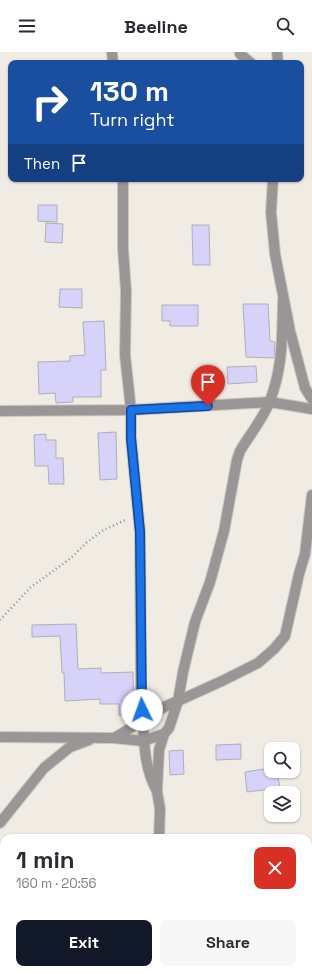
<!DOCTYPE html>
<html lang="en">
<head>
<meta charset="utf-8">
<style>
	body { margin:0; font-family:"Space Grotesk",sans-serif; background:#f7f7f7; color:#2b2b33; height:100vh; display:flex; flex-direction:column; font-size:15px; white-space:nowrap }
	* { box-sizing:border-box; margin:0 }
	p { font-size:13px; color:#7c7c81 }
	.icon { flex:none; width:22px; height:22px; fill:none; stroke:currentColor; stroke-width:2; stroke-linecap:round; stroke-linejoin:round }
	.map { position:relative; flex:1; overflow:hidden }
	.side { position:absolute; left:0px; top:782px; width:312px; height:140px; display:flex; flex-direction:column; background:#fff; border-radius:12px 12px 0 0; box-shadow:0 1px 3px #0004 }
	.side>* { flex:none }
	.hud { position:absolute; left:8px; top:8px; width:296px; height:122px; border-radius:8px; box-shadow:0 1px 3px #0004; background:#1a4fa0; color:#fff; overflow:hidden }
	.tools { position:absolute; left:264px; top:690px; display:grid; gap:8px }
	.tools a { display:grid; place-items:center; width:36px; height:36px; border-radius:8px; background:#fff; box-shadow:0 1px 3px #0004; font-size:20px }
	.pin { position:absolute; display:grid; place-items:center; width:34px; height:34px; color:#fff; margin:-41px -17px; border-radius:50% 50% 50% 0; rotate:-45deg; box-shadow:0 0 4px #0007 }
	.pin .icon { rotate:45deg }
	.me { position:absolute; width:44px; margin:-22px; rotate:357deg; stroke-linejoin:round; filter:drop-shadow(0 0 3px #0008) }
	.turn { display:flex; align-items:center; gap:14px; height:84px; padding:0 16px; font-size:18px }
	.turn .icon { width:52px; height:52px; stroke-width:2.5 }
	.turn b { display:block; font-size:28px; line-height:34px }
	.then { display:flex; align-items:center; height:38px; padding:0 16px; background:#0003; gap:8px; font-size:15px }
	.round { display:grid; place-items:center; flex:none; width:42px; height:42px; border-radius:8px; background:#f7f7f7 }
	.overview { display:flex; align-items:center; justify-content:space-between; height:68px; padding:0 16px }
	h1 { font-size:24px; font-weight:600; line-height:30px }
	.cta { display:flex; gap:8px; margin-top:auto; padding:8px 16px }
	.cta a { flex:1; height:46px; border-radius:8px; background:#111827; color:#fff; font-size:16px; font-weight:600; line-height:46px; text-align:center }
	.cta a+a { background:#f7f7f7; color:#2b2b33 }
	header { display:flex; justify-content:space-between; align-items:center; height:52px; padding:0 16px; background:#fff; font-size:18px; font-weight:600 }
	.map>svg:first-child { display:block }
	.building { fill:#d7d2fa; stroke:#afaeb7 }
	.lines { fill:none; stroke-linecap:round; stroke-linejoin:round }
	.minor-casing { stroke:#cbc7bf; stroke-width:12 }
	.path { stroke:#928f89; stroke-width:2.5; stroke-dasharray:1 3; stroke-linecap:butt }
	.minor { stroke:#9a9696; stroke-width:10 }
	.route-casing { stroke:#114b97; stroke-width:10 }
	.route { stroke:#1a73e8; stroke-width:7 }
</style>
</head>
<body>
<header><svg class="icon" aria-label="menu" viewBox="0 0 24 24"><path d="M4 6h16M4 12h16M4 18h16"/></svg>Beeline<svg class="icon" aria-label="search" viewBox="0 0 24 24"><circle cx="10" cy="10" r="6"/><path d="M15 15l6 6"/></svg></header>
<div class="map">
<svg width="312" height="922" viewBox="0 0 312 922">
	<rect width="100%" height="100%" fill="#f0ece3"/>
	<g class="building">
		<path d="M 38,153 L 57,153 L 57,170 L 38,169 Z"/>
		<path d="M 46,171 L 63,172 L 62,191 L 45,190 Z"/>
		<path d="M 192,173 L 209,173 L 210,213 L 193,213 Z"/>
		<path d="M 60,237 L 82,237 L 82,256 L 59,255 Z"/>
		<path d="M 243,252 L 268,252 L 270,289 L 275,290 L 274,306 L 246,305 Z"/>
		<path d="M 162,253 L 198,253 L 198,274 L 170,274 L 170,269 L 162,269 Z"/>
		<path d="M 104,269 L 106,318 L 101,318 L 101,345 L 73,345 L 73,350 L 56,351 L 55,341 L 39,342 L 38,310 L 70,309 L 70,304 L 85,303 L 83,270 Z"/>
		<path d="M 256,314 L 257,330 L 228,332 L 227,315 Z"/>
		<path d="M 116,380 L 117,427 L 100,428 L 98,381 Z"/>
		<path d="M 46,382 L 46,388 L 56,388 L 56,406 L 63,406 L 64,432 L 49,432 L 48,414 L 35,414 L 34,383 Z"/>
		<path d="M 76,572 L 78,617 L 101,616 L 101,621 L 133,620 L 134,663 L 119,663 L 119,652 L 100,652 L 100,647 L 65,649 L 64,621 L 62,621 L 60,584 L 32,585 L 32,573 Z"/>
		<path d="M 241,692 L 241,707 L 216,708 L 216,693 Z"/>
		<path d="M 183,698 L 184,722 L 170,723 L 169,699 Z"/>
		<path d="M 271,716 L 271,719 L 277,719 L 280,736 L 247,740 L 245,720 Z"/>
	</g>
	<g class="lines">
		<g class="minor-casing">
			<g id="minor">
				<path d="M 277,0 L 278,11"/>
				<path d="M 112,1 L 113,11"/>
				<path d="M 240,2 L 251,11"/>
				<path d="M 123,127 L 123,196 L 126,239 L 125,303 L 131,358 L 131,386 L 140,480 L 141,648 C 145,678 141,711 157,739"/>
				<path d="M 273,127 L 271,160 L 275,202 L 290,279 L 305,336 L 312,347"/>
				<path d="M 0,359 L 131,358 L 270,350 L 312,357"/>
				<path d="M 0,685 L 114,686 L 143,689 L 164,682"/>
				<path d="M 114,686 C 136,674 155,657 178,649 L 183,620 L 195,570 L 210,530 L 224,479 L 237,408 L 240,399 C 250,382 263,367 270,349 C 283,314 282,286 283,249"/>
				<path d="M 0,771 L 44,716 L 70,695 L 89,688"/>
				<path d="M 159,786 L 160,757 L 157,739 L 159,698 L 164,682 L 169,676 L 178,649 L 222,629 L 258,611 L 274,597 L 285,584 L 299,522 L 305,502 L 312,443"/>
				<path d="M 160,918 L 160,922"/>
			</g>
		</g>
		<path class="path" d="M 0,568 L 31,535 L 71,506 L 86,491 L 102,479 L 127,467"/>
		<use href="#minor" class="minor"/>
	</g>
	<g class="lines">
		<g class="route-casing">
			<path id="route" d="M 142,658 L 140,480 L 131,386 L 131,358 L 208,354"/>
		</g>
		<use href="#route" class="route"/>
	</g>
</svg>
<div class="tools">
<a><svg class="icon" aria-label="search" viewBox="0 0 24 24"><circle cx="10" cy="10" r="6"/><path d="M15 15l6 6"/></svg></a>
<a><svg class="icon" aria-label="layers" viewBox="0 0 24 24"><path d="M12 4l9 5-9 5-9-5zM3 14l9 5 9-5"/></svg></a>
</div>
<div class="pin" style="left:208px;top:354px;background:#d93025"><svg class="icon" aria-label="arrive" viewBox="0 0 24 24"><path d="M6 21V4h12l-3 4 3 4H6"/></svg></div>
<svg class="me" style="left:142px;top:658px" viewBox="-20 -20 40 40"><circle r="19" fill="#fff"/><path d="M0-13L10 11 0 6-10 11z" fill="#1a73e8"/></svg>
<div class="hud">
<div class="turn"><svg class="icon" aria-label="right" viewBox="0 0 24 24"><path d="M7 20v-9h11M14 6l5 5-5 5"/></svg><div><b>130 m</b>Turn right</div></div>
<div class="then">Then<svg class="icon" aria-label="arrive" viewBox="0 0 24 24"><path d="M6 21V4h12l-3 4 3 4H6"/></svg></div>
</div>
<section class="side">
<div class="overview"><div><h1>1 min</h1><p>160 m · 20:56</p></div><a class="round" style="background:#d93025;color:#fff"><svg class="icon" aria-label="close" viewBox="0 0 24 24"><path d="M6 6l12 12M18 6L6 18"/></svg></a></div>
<div class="cta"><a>Exit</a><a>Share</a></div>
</section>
</div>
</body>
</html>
